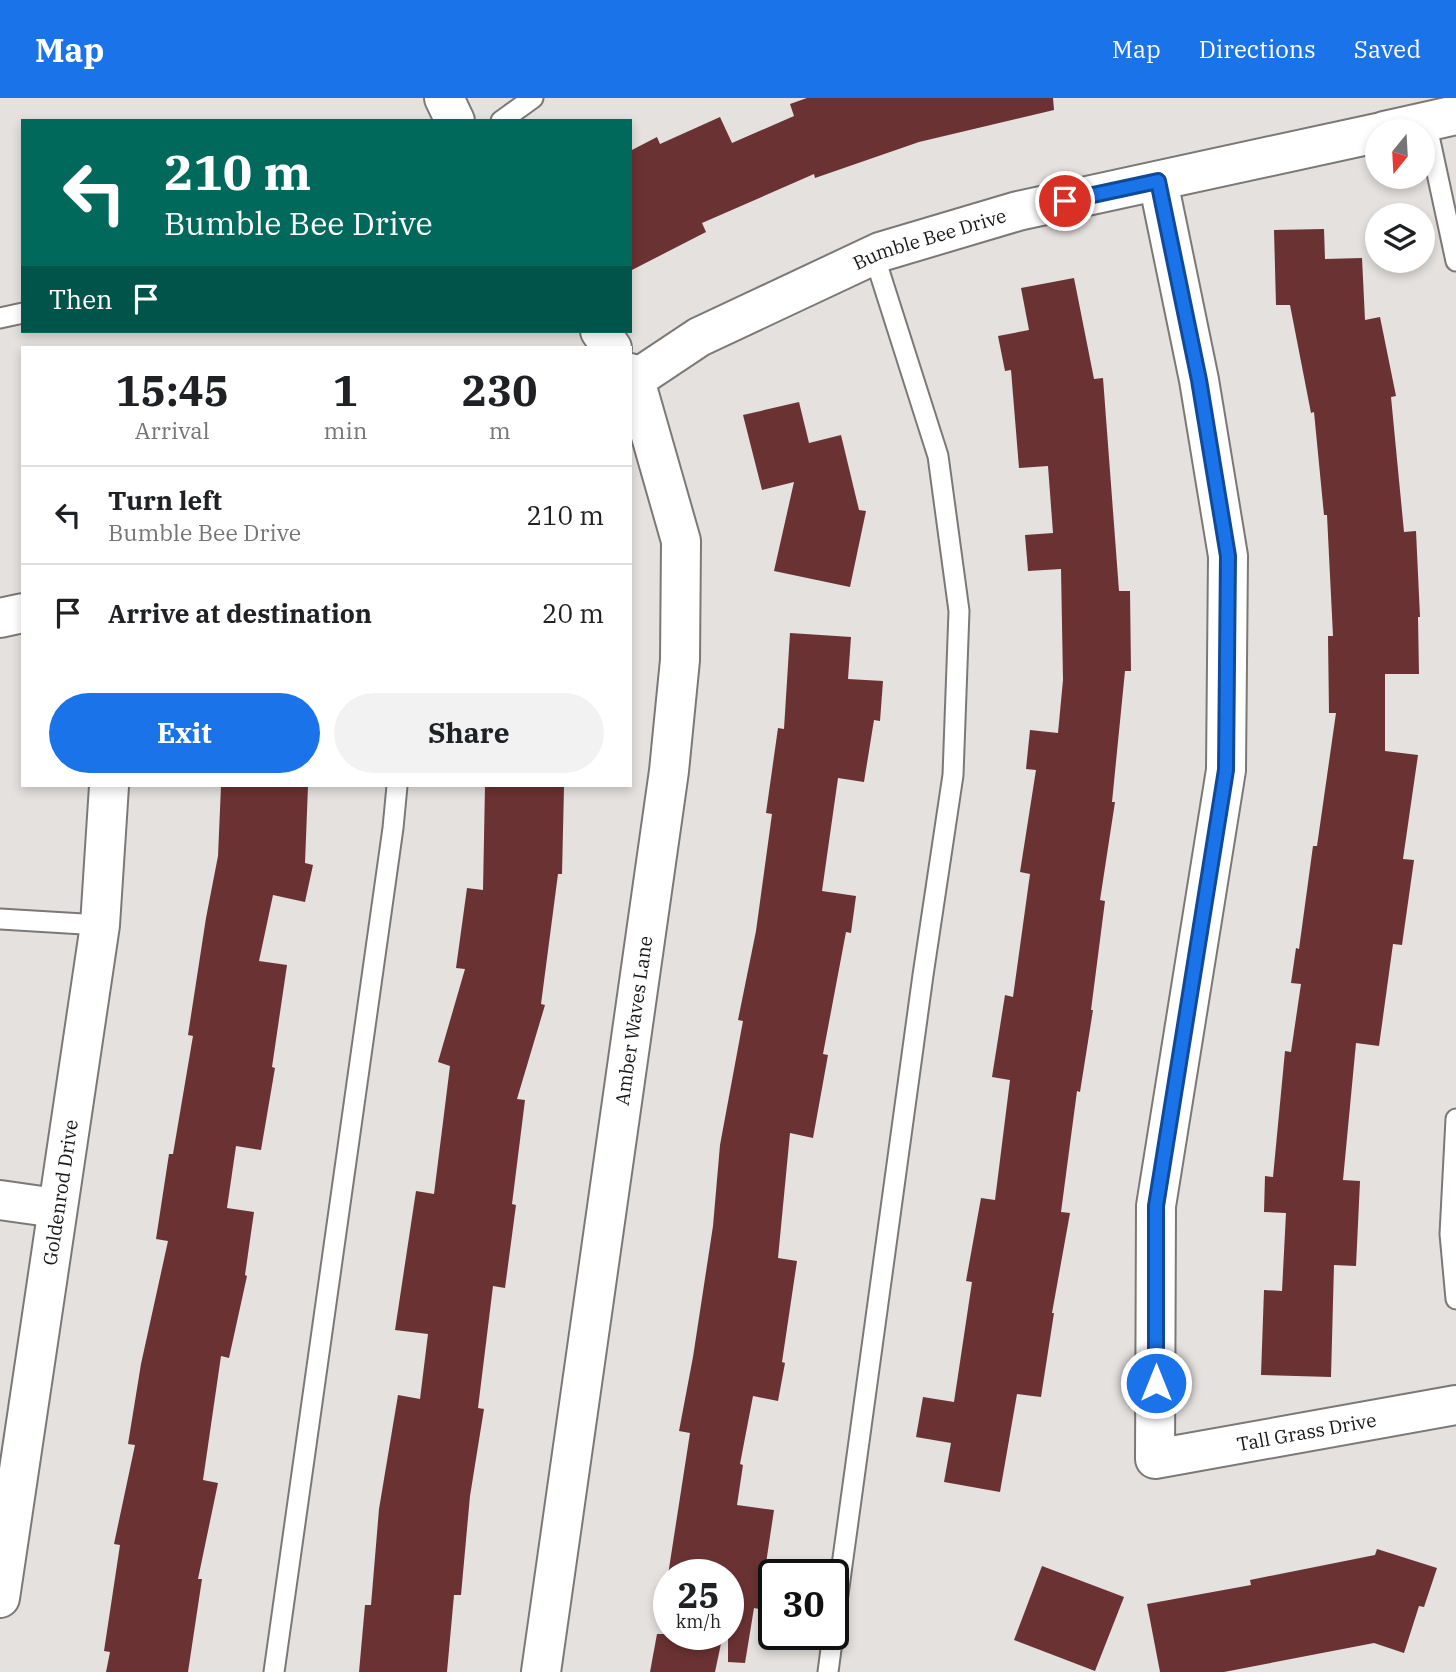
<!DOCTYPE html>
<html lang="en">
<head>
<meta charset="utf-8">
<style>
	body { margin:0; font-family:"IBM Plex Serif",serif; background:#f2f2f2; color:#202124; height:100vh; display:flex; flex-direction:column; font-size:26px; white-space:nowrap }
	* { box-sizing:border-box; margin:0 }
	p { font-size:23px; color:#757577 }
	.icon { flex:none; width:38px; height:38px; fill:none; stroke:currentColor; stroke-width:2; stroke-linecap:round; stroke-linejoin:round }
	.map { position:relative; flex:1; overflow:hidden }
	.panel { position:absolute; left:21px; top:248px; width:611px; height:441px; display:flex; flex-direction:column; background:#fff; border-radius:0px; box-shadow:0 4px 10px #0003 }
	.panel>* { flex:none }
	.banner { position:absolute; left:21px; top:21px; width:611px; height:214px; border-radius:0px; box-shadow:0 4px 10px #0003; background:#00695c; color:#fff; overflow:hidden }
	.needle { width:46px; rotate:198deg }
	.controls { position:absolute; left:1365px; top:21px; display:grid; gap:14px }
	.controls a { display:grid; place-items:center; width:70px; height:70px; border-radius:50%; background:#fff; box-shadow:0 4px 10px #0003; font-size:35px }
	.speed { position:absolute; left:653px; top:1461px; display:flex; gap:14px; font-size:35px; font-weight:700; text-align:center }
	.speed>* { display:grid; place-content:center; width:91px; height:91px; border-radius:50%; background:#fff; box-shadow:0 4px 10px #0003; line-height:1 }
	.speed small { font-size:18px; font-weight:400 }
	.speed .limit { border:4px solid #111; border-radius:10px; background:#fff; color:#111 }
	.pin { position:absolute; display:grid; place-items:center; width:60px; height:60px; color:#fff; margin:-30px; border:4px solid #fff; border-radius:50%; box-shadow:0 2px 7px #0007 }
	.me { position:absolute; width:77px; margin:-38px; rotate:0deg; stroke-linejoin:round; filter:drop-shadow(0 0 5px #0008) }
	.turn { display:flex; align-items:center; gap:24px; height:147px; padding:0 28px; font-size:32px }
	.turn .icon { width:91px; height:91px; stroke-width:2.5 }
	.turn b { display:block; font-size:49px; line-height:60px }
	.then { display:flex; align-items:center; height:66px; padding:0 28px; background:#0003; gap:14px; font-size:26px }
	.eta { display:flex; justify-content:space-evenly; align-items:center; height:119px; text-align:center }
	.eta b { font-size:42px; font-weight:700; line-height:49px }
	.primary-button { display:flex; gap:14px; margin-top:auto; padding:14px 28px }
	.primary-button a { flex:1; height:80px; border-radius:42px; background:#1a73e8; color:#fff; font-size:28px; font-weight:700; line-height:80px; text-align:center }
	.primary-button a+a { background:#f2f2f2; color:#202124 }
	ul { padding:0; list-style:none }
	li { display:flex; align-items:center; gap:21px; height:98px; padding:0 28px; border-top:2px solid #e0e0e0 }
	li div { flex:1 }
	li b { display:block; font-size:26px }
	li em { font-style:normal }
	header { display:flex; align-items:center; gap:42px; box-sizing:border-box; height:98px; padding:0 35px; background:#1a73e8; color:#fff }
	header strong { font-size:33px }
	nav { display:flex; gap:38px; margin-inline-start:auto; font-size:24px }
	.map>svg:first-child { display:block }
	.building { fill:#6b3233 }
	.lines { fill:none; stroke-linecap:round; stroke-linejoin:round }
	.service-casing { stroke:#7b7876; stroke-width:23 }
	.minor-casing { stroke:#7b7876; stroke-width:42 }
	.service { stroke:#fff; stroke-width:19 }
	.minor { stroke:#fff; stroke-width:38 }
	.route-casing { stroke:#114b97; stroke-width:18 }
	.route { stroke:#1a73e8; stroke-width:12 }
	.labels { text-anchor:middle; stroke-width:7; stroke-linejoin:round; paint-order:stroke }
	.street-label { font-size:19px; fill:#171615; stroke:#fff }
</style>
</head>
<body>
<header>
<strong>Map</strong>
<nav><a>Map</a><a>Directions</a><a>Saved</a></nav>
</header>
<div class="map">
<svg width="1456" height="1574" viewBox="0 0 1456 1574">
	<rect width="100%" height="100%" fill="#e4e1df"/>
	<g class="building">
		<path d="M 807,0 L 1053,0 L 1054,12 L 919,44 L 815,80 L 814,76 L 702,125 L 706,134 L 630,173 L 630,53 L 657,39 L 660,46 L 720,19 L 732,45 L 794,18 L 790,6 Z"/>
		<path d="M 1324,131 L 1325,161 L 1362,160 L 1365,222 L 1380,219 L 1396,298 L 1391,299 L 1404,434 L 1416,433 L 1420,519 L 1418,519 L 1419,576 L 1385,576 L 1385,653 L 1418,657 L 1403,761 L 1414,762 L 1402,847 L 1393,846 L 1379,948 L 1356,945 L 1343,1082 L 1360,1083 L 1356,1168 L 1334,1167 L 1331,1279 L 1261,1277 L 1264,1192 L 1282,1193 L 1286,1115 L 1264,1114 L 1265,1078 L 1273,1079 L 1285,953 L 1291,954 L 1301,886 L 1291,885 L 1296,850 L 1299,851 L 1313,748 L 1317,748 L 1336,615 L 1329,615 L 1328,538 L 1333,538 L 1327,417 L 1324,417 L 1314,314 L 1311,315 L 1290,207 L 1276,207 L 1274,132 Z"/>
		<path d="M 1074,180 L 1094,281 L 1103,280 L 1119,493 L 1130,493 L 1131,573 L 1125,573 L 1112,704 L 1115,704 L 1100,802 L 1105,803 L 1091,912 L 1093,912 L 1080,994 L 1077,993 L 1061,1114 L 1070,1115 L 1052,1215 L 1054,1215 L 1041,1299 L 1017,1296 L 1000,1394 L 944,1384 L 951,1345 L 916,1339 L 923,1299 L 954,1304 L 972,1184 L 966,1183 L 981,1100 L 995,1102 L 1010,982 L 992,979 L 1005,897 L 1013,899 L 1030,776 L 1020,774 L 1036,672 L 1026,671 L 1030,632 L 1058,635 L 1063,582 L 1061,471 L 1028,473 L 1025,437 L 1053,435 L 1048,368 L 1019,370 L 1011,272 L 1005,273 L 998,238 L 1029,232 L 1021,190 Z"/>
		<path d="M 799,304 L 809,345 L 841,337 L 859,412 L 866,413 L 850,489 L 774,473 L 794,384 L 762,392 L 743,317 Z"/>
		<path d="M 790,535 L 851,539 L 848,581 L 883,583 L 880,623 L 874,622 L 864,684 L 838,680 L 822,793 L 856,798 L 851,835 L 846,834 L 823,956 L 828,957 L 813,1040 L 790,1035 L 778,1160 L 797,1163 L 782,1264 L 785,1265 L 778,1303 L 753,1298 L 740,1366 L 743,1367 L 737,1407 L 774,1412 L 765,1472 L 771,1473 L 764,1512 L 754,1510 L 745,1565 L 728,1564 L 728,1477 L 668,1477 L 690,1335 L 679,1333 L 693,1259 L 713,1128 L 720,1047 L 743,923 L 738,922 L 756,833 L 772,716 L 766,715 L 778,630 L 784,631 Z"/>
		<path d="M 221,688 L 308,688 L 305,765 L 313,767 L 305,804 L 273,797 L 259,863 L 287,867 L 272,969 L 275,970 L 261,1052 L 236,1048 L 227,1110 L 254,1114 L 245,1177 L 247,1178 L 229,1260 L 221,1258 L 203,1382 L 218,1385 L 198,1481 L 202,1481 L 188,1574 L 106,1574 L 110,1554 L 104,1553 L 120,1447 L 114,1446 L 135,1347 L 128,1346 L 141,1266 L 168,1143 L 156,1141 L 169,1056 L 173,1056 L 193,938 L 188,937 L 206,820 L 218,758 Z"/>
		<path d="M 485,688 L 564,689 L 562,776 L 558,776 L 541,906 L 545,907 L 517,1001 L 525,1002 L 512,1106 L 516,1107 L 505,1190 L 493,1188 L 478,1310 L 484,1311 L 470,1398 L 461,1497 L 454,1497 L 447,1574 L 359,1574 L 365,1507 L 371,1507 L 379,1411 L 398,1297 L 420,1301 L 428,1236 L 395,1232 L 416,1093 L 434,1096 L 450,968 L 438,964 L 465,871 L 456,870 L 467,790 L 483,792 Z"/>
		<path d="M 1377,1451 L 1437,1470 L 1424,1509 L 1419,1508 L 1404,1555 L 1374,1545 L 1224,1574 L 1160,1574 L 1147,1506 L 1251,1487 L 1250,1482 L 1375,1457 Z"/>
		<path d="M 1042,1468 L 1124,1499 L 1095,1573 L 1014,1542 Z"/>
		<path d="M 657,1536 L 723,1536 L 715,1574 L 650,1574 Z"/>
	</g>
	<g class="lines">
		<g class="service-casing">
			<g id="service">
				<path d="M 501,23 L 533,0"/>
				<path d="M 1426,24 L 1456,163"/>
				<path d="M 0,220 L 23,215"/>
				<path d="M 0,821 L 100,827"/>
				<path d="M 1456,1021 L 1450,1136 L 1456,1201"/>
				<path d="M 833,1533 L 923,877 L 953,677 L 959,513 L 938,358 L 874,157"/>
				<path d="M 274,1574 L 393,730 L 397,688"/>
				<path d="M 828,1574 L 833,1536"/>
			</g>
		</g>
		<g class="minor-casing">
			<g id="minor">
				<path d="M 444,0 L 455,23"/>
				<path d="M 1384,33 L 1456,17"/>
				<path id="s1" d="M 1158,83 L 1199,282 L 1228,458 L 1226,672 L 1156,1108 L 1155,1361 L 1456,1307"/>
				<path d="M 600,233 L 612,250"/>
				<path id="s2" d="M 630,285 L 699,239 L 880,154 L 1018,113 L 1377,35"/>
				<path d="M 0,520 L 23,515"/>
				<path d="M 0,1102 L 56,1110"/>
				<path id="s3" d="M 0,1500 L 100,827 L 109,688"/>
				<path id="s4" d="M 541,1574 L 669,673 L 680,562 L 681,443 L 635,282 L 630,275"/>
			</g>
		</g>
		<use href="#service" class="service"/>
		<use href="#minor" class="minor"/>
	</g>
	<g class="lines">
		<g class="route-casing">
			<path id="route" d="M 1065,103 L 1158,83 L 1199,282 L 1228,458 L 1226,672 L 1156,1108 L 1156,1285"/>
		</g>
		<use href="#route" class="route"/>
	</g>
	<g class="labels">
		<g class="street-label">
			<text dy="7" stroke="none"><textPath href="#s2" startOffset="334">Bumble Bee Drive</textPath></text>
			<text dy="7" stroke="none"><textPath href="#s4" startOffset="658">Amber Waves Lane</textPath></text>
			<text dy="7" stroke="none"><textPath href="#s3" startOffset="410">Goldenrod Drive</textPath></text>
			<text dy="7" stroke="none"><textPath href="#s1" startOffset="1444">Tall Grass Drive</textPath></text>
		</g>
	</g>
</svg>
<div class="controls">
<a><svg class="needle" viewBox="-14 -14 28 28"><path d="M0-13l5 13h-10z" fill="#e53935"/><path d="M0 13l5-13h-10z" fill="#757577"/></svg></a>
<a><svg class="icon" aria-label="layers" viewBox="0 0 24 24"><path d="M12 4l9 5-9 5-9-5zM3 14l9 5 9-5"/></svg></a>
</div>
<div class="speed"><div>25<small>km/h</small></div><div class="limit">30</div></div>
<div class="pin" style="left:1065px;top:103px;background:#d93025"><svg class="icon" aria-label="arrive" viewBox="0 0 24 24"><path d="M6 21V4h12l-3 4 3 4H6"/></svg></div>
<svg class="me" style="left:1156px;top:1285px" viewBox="-20 -20 40 40"><circle r="17" fill="#1a73e8" stroke="#fff" stroke-width="3"/><path d="M0-11L8 9 0 5-8 9z" fill="#fff"/></svg>
<div class="banner">
<div class="turn"><svg class="icon" aria-label="left" viewBox="0 0 24 24"><path d="M17 20v-9H6M10 6l-5 5 5 5"/></svg><div><b>210 m</b>Bumble Bee Drive</div></div>
<div class="then">Then<svg class="icon" aria-label="arrive" viewBox="0 0 24 24"><path d="M6 21V4h12l-3 4 3 4H6"/></svg></div>
</div>
<section class="panel">
<div class="eta">
<div><b>15:45</b><p>Arrival</p></div>
<div><b>1</b><p>min</p></div>
<div><b>230</b><p>m</p></div>
</div>
<ul>
<li><svg class="icon" aria-label="left" viewBox="0 0 24 24"><path d="M17 20v-9H6M10 6l-5 5 5 5"/></svg><div><b>Turn left</b><p>Bumble Bee Drive</p></div><em>210 m</em></li>
<li><svg class="icon" aria-label="arrive" viewBox="0 0 24 24"><path d="M6 21V4h12l-3 4 3 4H6"/></svg><div><b>Arrive at destination</b></div><em>20 m</em></li>
</ul>
<div class="primary-button"><a>Exit</a><a>Share</a></div>
</section>
</div>
</body>
</html>
